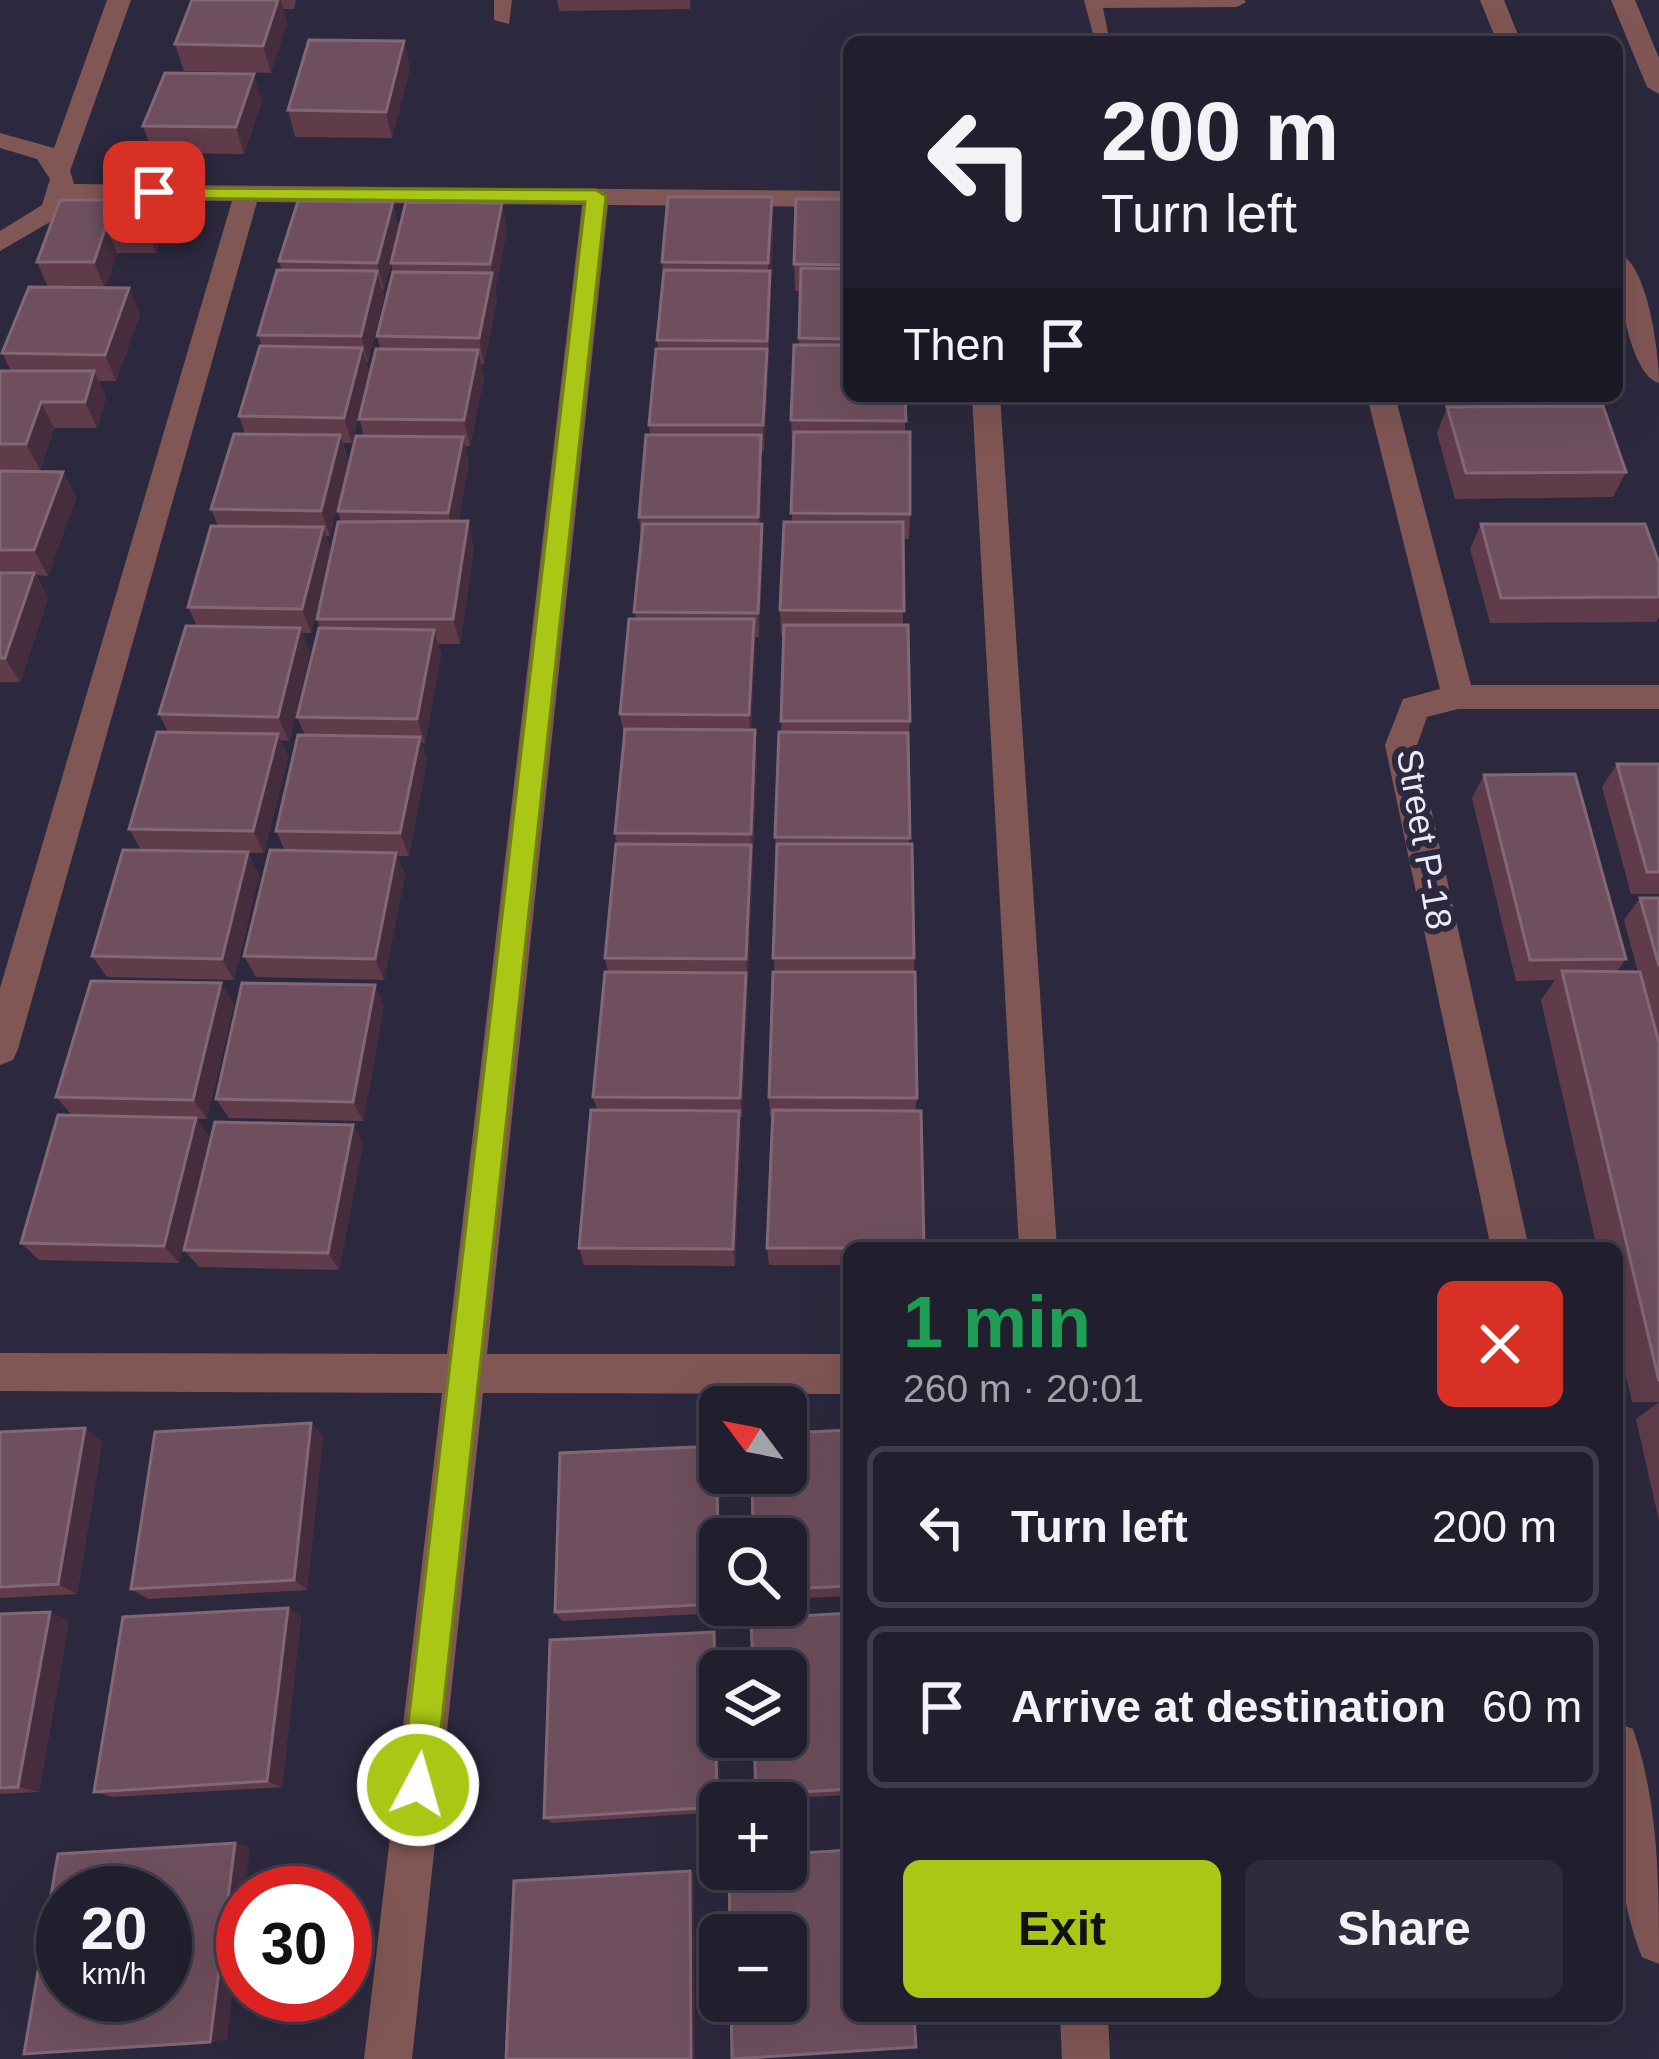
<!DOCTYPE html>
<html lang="en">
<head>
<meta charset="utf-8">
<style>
	body { margin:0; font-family:Arial,sans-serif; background:#2d2c3a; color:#f1f3f6; height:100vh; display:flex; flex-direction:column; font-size:45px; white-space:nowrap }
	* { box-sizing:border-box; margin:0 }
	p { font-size:39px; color:#a2a2aa }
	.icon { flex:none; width:66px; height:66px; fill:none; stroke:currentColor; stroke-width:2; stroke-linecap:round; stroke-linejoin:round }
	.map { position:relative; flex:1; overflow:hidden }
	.panel { position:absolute; left:843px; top:1242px; width:780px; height:780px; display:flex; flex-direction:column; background:#211f2e; border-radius:18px; box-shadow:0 12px 48px #0002,0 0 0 3px #3e3d4a }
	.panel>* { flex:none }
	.banner { position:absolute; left:843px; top:36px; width:780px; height:366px; border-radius:18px; box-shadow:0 12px 48px #0002,0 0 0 3px #3e3d4a; background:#211f2e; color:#f1f3f6; overflow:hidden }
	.needle { width:78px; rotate:302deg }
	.controls { position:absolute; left:699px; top:1386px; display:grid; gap:24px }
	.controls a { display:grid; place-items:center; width:108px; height:108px; border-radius:18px; background:#211f2e; box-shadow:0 12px 48px #0002,0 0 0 3px #3e3d4a; font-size:60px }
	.speed { position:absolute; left:36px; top:1866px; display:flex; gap:24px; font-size:60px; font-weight:700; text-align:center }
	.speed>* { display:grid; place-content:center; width:156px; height:156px; border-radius:50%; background:#211f2e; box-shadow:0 12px 48px #0002,0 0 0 3px #3e3d4a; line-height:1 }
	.speed small { font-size:30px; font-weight:400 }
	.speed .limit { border:18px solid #d22; background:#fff; color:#111 }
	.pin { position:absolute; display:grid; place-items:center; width:102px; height:102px; color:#fff; margin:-51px; border-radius:24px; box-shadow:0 6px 18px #0006 }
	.me { position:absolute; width:132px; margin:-66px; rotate:6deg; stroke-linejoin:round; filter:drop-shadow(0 0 9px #0008) }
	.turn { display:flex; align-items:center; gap:42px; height:252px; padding:0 60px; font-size:54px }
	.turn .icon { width:156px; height:156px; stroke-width:2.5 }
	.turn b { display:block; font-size:84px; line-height:102px }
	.then { display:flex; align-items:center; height:114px; padding:0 60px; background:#0003; gap:24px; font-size:45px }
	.round { display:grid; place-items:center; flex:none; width:126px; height:126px; border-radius:18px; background:#2d2c3a }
	.headline { display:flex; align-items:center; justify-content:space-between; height:204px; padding:0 60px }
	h1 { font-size:72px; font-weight:700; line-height:90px; color:#1e9e55 }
	.button { display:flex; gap:24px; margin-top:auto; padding:24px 60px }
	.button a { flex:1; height:138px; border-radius:18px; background:#abc716; color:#111; font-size:48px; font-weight:700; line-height:138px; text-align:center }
	.button a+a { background:#2d2c3a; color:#f1f3f6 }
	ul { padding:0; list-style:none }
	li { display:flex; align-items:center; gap:36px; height:162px; margin:0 24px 18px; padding:0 36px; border:6px solid #3e3d4a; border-radius:18px }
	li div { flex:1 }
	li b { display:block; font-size:45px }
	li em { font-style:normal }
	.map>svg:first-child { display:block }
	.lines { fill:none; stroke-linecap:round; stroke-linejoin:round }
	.lane { fill:#805755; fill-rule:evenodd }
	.street { fill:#805755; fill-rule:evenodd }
	.wall { fill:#603c4b; fill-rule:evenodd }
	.shaded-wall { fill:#452d3e }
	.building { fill:#6f4f5e; stroke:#826776; stroke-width:3; fill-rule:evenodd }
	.route { fill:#abc716; stroke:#6f810e; stroke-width:3 }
	.labels { text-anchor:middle; stroke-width:12; stroke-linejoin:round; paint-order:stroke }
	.street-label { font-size:36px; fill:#ecebf9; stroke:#2c293e }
</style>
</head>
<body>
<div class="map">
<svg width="1659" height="2059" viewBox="0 0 1659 2059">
	<rect width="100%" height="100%" fill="#2c293e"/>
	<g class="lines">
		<g class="lane">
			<path d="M 494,0 L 512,0 L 509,24 L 494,20 Z"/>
			<path d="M 1084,0 L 1244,0 L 1246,2 L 1237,7 L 1103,8 L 1109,38 L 1095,42 Z"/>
		</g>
		<g class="street">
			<path d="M 107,0 L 131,0 L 70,171 L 74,184 L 849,191 L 849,207 L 608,205 L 487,1354 L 849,1354 L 849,1394 L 483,1393 L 412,2059 L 364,2059 L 442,1393 L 0,1391 L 0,1353 L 447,1354 L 582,205 L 257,202 L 18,1049 L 13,1060 L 0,1065 L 0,988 L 232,201 L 69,200 L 62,215 L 0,251 L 0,231 L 42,205 L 50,179 L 37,159 L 0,148 L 0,133 L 54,148 Z"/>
			<path d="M 1480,0 L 1504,0 L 1521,42 L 1497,42 Z"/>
			<path d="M 1611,0 L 1635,0 L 1659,58 L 1659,94 L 1647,87 Z"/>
			<path d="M 1617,253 C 1648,261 1659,355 1659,383 C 1628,375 1617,281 1617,253 Z"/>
			<path d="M 972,396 L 1000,396 L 1057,1248 L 1019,1248 Z"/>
			<path d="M 1367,396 L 1395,396 L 1471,685 L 1659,685 L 1659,709 L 1458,709 L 1427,717 L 1417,745 L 1529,1248 L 1491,1248 L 1385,745 L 1403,699 L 1440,689 Z"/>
			<path d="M 1617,1723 L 1633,1729 C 1659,1804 1659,1885 1659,1964 L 1642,1957 C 1612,1883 1617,1801 1617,1723 Z"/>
			<path d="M 1060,2016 L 1108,2016 L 1110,2059 L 1062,2059 Z"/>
		</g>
	</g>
	<g class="wall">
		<path d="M 192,0 L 296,0 L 294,9 L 283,9 L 287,23 L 271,73 L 184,71 L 175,44 Z"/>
		<path d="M 557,0 L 690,0 L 690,9 L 559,11 Z"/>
		<path d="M 404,41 L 410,68 L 392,138 L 295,137 L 288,110 Z"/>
		<path d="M 262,101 L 244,154 L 153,153 L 143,126 Z"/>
		<path d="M 849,199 L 849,396 L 905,396 L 905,432 L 910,514 L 909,539 L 903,539 L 903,625 L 910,721 L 908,745 L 909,844 L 914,958 L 917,1098 L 915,1111 L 849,1248 L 849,1265 L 769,1265 L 767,1248 L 773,1116 L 770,1116 L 769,1097 L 774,972 L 777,859 L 775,837 L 781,732 L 784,635 L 781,635 L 780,610 L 792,522 L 794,446 L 792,446 L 791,420 L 799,345 L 800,291 L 795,291 L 794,264 Z"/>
		<path d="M 60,200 L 165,227 L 156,253 L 117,253 L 105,288 L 129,288 L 140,315 L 116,381 L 99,381 L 106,397 L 97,428 L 54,428 L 40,470 L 0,470 L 0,371 L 11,371 L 2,353 L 48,287 L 37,262 Z"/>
		<path d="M 393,202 L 399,229 L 502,203 L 507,230 L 495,290 L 497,299 L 484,364 L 481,364 L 484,377 L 470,446 L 465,446 L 469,463 L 458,521 L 474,547 L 460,644 L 438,644 L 441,654 L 425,743 L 422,743 L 427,760 L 409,856 L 397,856 L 405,875 L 384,980 L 256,977 L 244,956 L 285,851 L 276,831 L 305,735 L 297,717 L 320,628 L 317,619 L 329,560 L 311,633 L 302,633 L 310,652 L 289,741 L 281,740 L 288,757 L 264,853 L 248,853 L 259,875 L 234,980 L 107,977 L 92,956 L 141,850 L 129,829 L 168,732 L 159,714 L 197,626 L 188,607 L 218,526 L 211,509 L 245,434 L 239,416 L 262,346 L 258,335 L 282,270 L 279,261 ZM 391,263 L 393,272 L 377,336 L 380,349 L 370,374 L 366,362 L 368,362 L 384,297 L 382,289 L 384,290 ZM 363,400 L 359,419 L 364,436 L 338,511 L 341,522 L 331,552 L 326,536 L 330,536 L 348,461 L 343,443 L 352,443 Z"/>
		<path d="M 773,224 L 768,375 L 764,451 L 762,451 L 760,524 L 762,524 L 763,549 L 759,637 L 755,637 L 751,730 L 757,753 L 742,1117 L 740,1117 L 741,1130 L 735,1266 L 584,1265 L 579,1248 L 597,1110 L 593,1097 L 608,972 L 605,958 L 617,844 L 615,833 L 624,738 L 620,714 L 635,619 L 641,537 L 639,517 L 650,435 L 649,425 L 658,349 L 657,340 L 663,275 L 662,262 Z"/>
		<path d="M 1444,396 L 1603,396 L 1598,406 L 1626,472 L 1613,497 L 1455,499 L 1437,433 L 1447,407 Z"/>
		<path d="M 0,471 L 63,472 L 76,498 L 48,576 L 36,575 L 48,598 L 20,682 L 0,682 Z"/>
		<path d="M 1481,524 L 1659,563 L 1659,617 L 1656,622 L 1490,623 L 1470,549 Z"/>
		<path d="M 1617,764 L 1659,764 L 1659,894 L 1631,894 L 1602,787 Z"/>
		<path d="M 1484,775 L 1626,959 L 1617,971 L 1638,972 L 1624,920 L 1640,898 L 1659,898 L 1659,1037 L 1657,1037 L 1659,1043 L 1659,1521 L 1636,1419 L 1659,1402 L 1632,1402 L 1617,1336 L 1617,1248 L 1597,1248 L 1541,1000 L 1555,980 L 1516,981 L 1472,798 Z"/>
		<path d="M 234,1004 L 207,1119 L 196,1119 L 209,1137 L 179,1263 L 39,1260 L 21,1243 L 72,1115 L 56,1097 Z"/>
		<path d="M 384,1006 L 363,1121 L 229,1118 L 216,1099 Z"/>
		<path d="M 363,1143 L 339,1270 L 199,1267 L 184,1250 Z"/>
		<path d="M 311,1423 L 323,1437 L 307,1590 L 148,1599 L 131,1589 Z"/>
		<path d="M 85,1428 L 102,1442 L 77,1594 L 0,1598 L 0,1432 Z"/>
		<path d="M 849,1430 L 849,1596 L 786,1599 L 786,1539 Z"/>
		<path d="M 719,1459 L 720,1613 L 562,1621 L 555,1612 Z"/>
		<path d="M 288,1608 L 301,1617 L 282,1787 L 113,1797 L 94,1792 Z"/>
		<path d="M 50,1612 L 69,1621 L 39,1792 L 0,1794 L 0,1614 Z"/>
		<path d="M 849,1613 L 849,1795 L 757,1800 L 756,1795 Z"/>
		<path d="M 717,1641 L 720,1812 L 552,1823 L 544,1818 Z"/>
	</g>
	<g class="shaded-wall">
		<path d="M 278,0 L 281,0 L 287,23 L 271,73 L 263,46 Z"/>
		<path d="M 404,41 L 410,68 L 392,138 L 386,112 Z"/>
		<path d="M 254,74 L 262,101 L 244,154 L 236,127 Z"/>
		<path d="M 772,197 L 773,224 L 768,367 L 768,263 Z"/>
		<path d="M 155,200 L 165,227 L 156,253 L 146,226 Z"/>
		<path d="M 393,202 L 399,229 L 384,290 L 377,263 Z"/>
		<path d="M 502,203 L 507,230 L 495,290 L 497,299 L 484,364 L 479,338 L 492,273 L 490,264 Z"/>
		<path d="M 106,226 L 117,253 L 105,289 L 94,262 Z"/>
		<path d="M 377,271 L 384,297 L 368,362 L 361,336 Z"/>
		<path d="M 129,288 L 140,315 L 116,381 L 105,355 Z"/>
		<path d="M 362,348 L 370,374 L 352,443 L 344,418 Z"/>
		<path d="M 767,349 L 768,375 L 764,451 L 763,425 Z"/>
		<path d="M 478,350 L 484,377 L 470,446 L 464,420 Z"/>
		<path d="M 94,371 L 106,397 L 97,428 L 85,402 Z"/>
		<path d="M 41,402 L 54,428 L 40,470 L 26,444 Z"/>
		<path d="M 340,435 L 348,461 L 330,536 L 321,511 Z"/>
		<path d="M 761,435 L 762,461 L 759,542 L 758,517 Z"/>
		<path d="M 463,437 L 469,463 L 455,538 L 448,513 Z"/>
		<path d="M 63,472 L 76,498 L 48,576 L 34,550 Z"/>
		<path d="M 468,521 L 474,547 L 460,644 L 453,619 Z"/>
		<path d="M 762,524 L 763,549 L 759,637 L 758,613 Z"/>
		<path d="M 323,527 L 331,552 L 311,633 L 302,609 Z"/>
		<path d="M 34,573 L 48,598 L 20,682 L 5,658 Z"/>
		<path d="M 754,619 L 756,644 L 750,738 L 749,715 Z"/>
		<path d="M 300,628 L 310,652 L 289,741 L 278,717 Z"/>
		<path d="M 434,630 L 441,654 L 425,743 L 417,719 Z"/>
		<path d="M 755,730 L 757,753 L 752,857 L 751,834 Z"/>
		<path d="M 278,734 L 288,757 L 264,853 L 253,831 Z"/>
		<path d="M 420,737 L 427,760 L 409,856 L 400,833 Z"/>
		<path d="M 751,845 L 753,867 L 748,980 L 746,959 Z"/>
		<path d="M 248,852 L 259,875 L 234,980 L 222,959 Z"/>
		<path d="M 396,853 L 405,875 L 384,980 L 375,959 Z"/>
		<path d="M 746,973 L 748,994 L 742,1117 L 740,1098 Z"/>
		<path d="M 221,983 L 234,1004 L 207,1119 L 193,1100 Z"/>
		<path d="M 375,985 L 384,1006 L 363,1121 L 353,1102 Z"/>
		<path d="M 739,1111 L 741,1130 L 735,1266 L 733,1249 Z"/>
		<path d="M 196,1118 L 209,1137 L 179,1263 L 164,1246 Z"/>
		<path d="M 353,1125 L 363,1143 L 339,1270 L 328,1253 Z"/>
		<path d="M 311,1423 L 323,1437 L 307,1590 L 294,1580 Z"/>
		<path d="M 85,1428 L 102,1442 L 77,1594 L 58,1584 Z"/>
		<path d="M 717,1446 L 719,1459 L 720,1613 L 718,1604 Z"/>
		<path d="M 288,1608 L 301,1617 L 282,1787 L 267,1781 Z"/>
		<path d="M 50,1612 L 69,1621 L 39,1792 L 18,1787 Z"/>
		<path d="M 714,1632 L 717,1641 L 720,1812 L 717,1807 Z"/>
		<path d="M 235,1843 L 250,1847 L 245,1893 L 243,1893 L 243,1908 L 227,2040 L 210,2042 Z"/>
		<path d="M 690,1871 L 694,1874 L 695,2059 L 691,2059 Z"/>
	</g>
	<g class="building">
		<path d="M 192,0 L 278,0 L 263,46 L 175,44 Z"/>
		<path d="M 309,40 L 404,41 L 386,112 L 288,110 Z"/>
		<path d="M 165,73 L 254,74 L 236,127 L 143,126 Z"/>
		<path d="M 668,197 L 772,197 L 768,263 L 662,262 Z"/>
		<path d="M 796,199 L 849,199 L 849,265 L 794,264 Z"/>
		<path d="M 60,200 L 155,200 L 146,226 L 106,226 L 94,262 L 37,262 Z"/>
		<path d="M 298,201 L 393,202 L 377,263 L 279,261 Z"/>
		<path d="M 406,202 L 502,203 L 490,264 L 391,263 Z"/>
		<path d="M 801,268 L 849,269 L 849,339 L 799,338 Z"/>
		<path d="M 277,270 L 377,271 L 361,336 L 258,335 Z"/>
		<path d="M 664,270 L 770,271 L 767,341 L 657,340 Z"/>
		<path d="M 393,272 L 492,273 L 479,338 L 377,336 Z"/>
		<path d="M 29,287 L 129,288 L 105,355 L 2,353 Z"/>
		<path d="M 794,345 L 849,345 L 849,396 L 905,396 L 906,421 L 791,420 Z"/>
		<path d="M 260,346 L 362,348 L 344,418 L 239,416 Z"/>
		<path d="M 376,349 L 478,350 L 464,420 L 359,419 Z"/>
		<path d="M 656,349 L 767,349 L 763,425 L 649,425 Z"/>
		<path d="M 0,371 L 94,371 L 85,402 L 41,402 L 26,444 L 0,444 Z"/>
		<path d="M 1603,406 L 1626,472 L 1466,473 L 1447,407 Z"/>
		<path d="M 794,432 L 910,432 L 910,514 L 791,513 Z"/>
		<path d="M 234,434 L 340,435 L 321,511 L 211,509 Z"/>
		<path d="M 646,435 L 761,435 L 758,517 L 639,517 Z"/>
		<path d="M 356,436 L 463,437 L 448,513 L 338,511 Z"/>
		<path d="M 0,471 L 63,472 L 34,550 L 0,550 Z"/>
		<path d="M 468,521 L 453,619 L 317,619 L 338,522 Z"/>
		<path d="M 784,522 L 903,522 L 904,611 L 780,610 Z"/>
		<path d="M 643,524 L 762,524 L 758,613 L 634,612 Z"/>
		<path d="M 1481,524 L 1645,524 L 1659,563 L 1659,597 L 1501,598 Z"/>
		<path d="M 211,526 L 323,527 L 302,609 L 188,607 Z"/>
		<path d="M 0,573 L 34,573 L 5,658 L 0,658 Z"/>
		<path d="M 629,619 L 754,619 L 749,715 L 620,714 Z"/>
		<path d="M 784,625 L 908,625 L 910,721 L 781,721 Z"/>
		<path d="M 186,626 L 300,628 L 278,717 L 159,714 Z"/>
		<path d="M 319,628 L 434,630 L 417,719 L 297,717 Z"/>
		<path d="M 625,729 L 755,730 L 751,834 L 615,833 Z"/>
		<path d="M 157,732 L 278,734 L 253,831 L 129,829 Z"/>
		<path d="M 779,732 L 908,733 L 910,838 L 775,837 Z"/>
		<path d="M 298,735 L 420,737 L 400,833 L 276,831 Z"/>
		<path d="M 1617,764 L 1659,764 L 1659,872 L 1647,872 Z"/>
		<path d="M 1575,774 L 1626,959 L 1530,960 L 1484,775 Z"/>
		<path d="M 616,844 L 751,845 L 746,959 L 605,958 Z"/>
		<path d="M 777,844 L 912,844 L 914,958 L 773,958 Z"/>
		<path d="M 123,850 L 248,852 L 222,959 L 92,956 Z"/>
		<path d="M 270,850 L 396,853 L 375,959 L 244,956 Z"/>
		<path d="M 1640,898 L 1659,898 L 1659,966 Z"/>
		<path d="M 1562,971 L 1640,972 L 1659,1043 L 1659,1381 Z"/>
		<path d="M 605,972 L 746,973 L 740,1098 L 593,1097 Z"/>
		<path d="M 773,972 L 915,972 L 917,1098 L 769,1097 Z"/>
		<path d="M 91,981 L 221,983 L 193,1100 L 56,1097 Z"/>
		<path d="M 242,983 L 375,985 L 353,1102 L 216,1099 Z"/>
		<path d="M 591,1110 L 739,1111 L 733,1249 L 579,1248 Z"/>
		<path d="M 773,1110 L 921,1111 L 924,1248 L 767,1248 Z"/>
		<path d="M 58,1115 L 196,1118 L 164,1246 L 21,1243 Z"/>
		<path d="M 215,1122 L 353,1125 L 328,1253 L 184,1250 Z"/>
		<path d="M 311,1423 L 294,1580 L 131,1589 L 155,1432 Z"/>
		<path d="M 85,1428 L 58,1584 L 0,1587 L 0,1432 Z"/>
		<path d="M 849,1430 L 849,1586 L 786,1589 L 786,1539 L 753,1539 L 752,1473 L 786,1473 L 786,1433 Z"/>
		<path d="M 717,1446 L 718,1604 L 555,1612 L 560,1453 Z"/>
		<path d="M 288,1608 L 267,1781 L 94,1792 L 123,1617 Z"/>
		<path d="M 50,1612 L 18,1787 L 0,1788 L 0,1614 Z"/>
		<path d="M 849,1613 L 849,1789 L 756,1795 L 754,1737 L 786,1737 L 786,1671 L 753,1671 L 751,1619 Z"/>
		<path d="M 714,1632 L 717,1807 L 544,1818 L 550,1640 Z"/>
		<path d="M 235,1843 L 210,2042 L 24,2054 L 58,1854 ZM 63,1893 L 165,1893 L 165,1995 L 63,1995 Z"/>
		<path d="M 849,1850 L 849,2016 L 914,2016 L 916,2047 L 732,2059 L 731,2001 L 786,2001 L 786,1935 L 730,1935 L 729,1869 L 786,1869 L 786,1854 Z"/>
		<path d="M 690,1871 L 691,2059 L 506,2059 L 514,1881 Z"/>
	</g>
	<path class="route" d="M 148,188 L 596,190 L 606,196 L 435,1785 L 430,1797 L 418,1802 L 406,1797 L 401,1785 L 585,202 L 154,198 L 145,192 Z"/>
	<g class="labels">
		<g class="street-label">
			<text transform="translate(1425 839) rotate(80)" y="13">Street P-18</text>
		</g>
	</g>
</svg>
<div class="controls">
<a><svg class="needle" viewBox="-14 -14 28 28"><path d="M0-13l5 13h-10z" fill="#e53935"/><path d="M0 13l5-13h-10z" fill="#a2a2aa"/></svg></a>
<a><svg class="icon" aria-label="search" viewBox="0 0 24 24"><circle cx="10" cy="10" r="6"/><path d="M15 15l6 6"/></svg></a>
<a><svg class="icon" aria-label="layers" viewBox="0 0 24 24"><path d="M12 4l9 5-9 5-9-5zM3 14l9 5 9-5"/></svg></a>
<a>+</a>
<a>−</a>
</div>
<div class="speed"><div>20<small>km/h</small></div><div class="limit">30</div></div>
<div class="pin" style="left:154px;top:192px;background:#d93025"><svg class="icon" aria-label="arrive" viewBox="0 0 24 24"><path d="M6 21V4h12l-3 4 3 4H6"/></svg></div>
<svg class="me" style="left:418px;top:1785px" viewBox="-20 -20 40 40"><circle r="17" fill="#abc716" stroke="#fff" stroke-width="3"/><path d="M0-11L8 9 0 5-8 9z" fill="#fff"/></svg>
<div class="banner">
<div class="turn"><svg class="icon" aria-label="left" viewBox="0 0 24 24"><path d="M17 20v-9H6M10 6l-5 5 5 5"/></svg><div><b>200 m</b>Turn left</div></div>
<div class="then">Then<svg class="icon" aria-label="arrive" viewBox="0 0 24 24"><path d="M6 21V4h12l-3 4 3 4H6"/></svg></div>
</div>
<section class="panel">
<div class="headline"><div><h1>1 min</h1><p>260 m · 20:01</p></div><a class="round" style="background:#d93025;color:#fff"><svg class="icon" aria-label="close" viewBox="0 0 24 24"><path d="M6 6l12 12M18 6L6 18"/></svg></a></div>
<ul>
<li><svg class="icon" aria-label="left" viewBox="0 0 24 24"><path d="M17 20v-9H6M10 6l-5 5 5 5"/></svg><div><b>Turn left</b></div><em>200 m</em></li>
<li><svg class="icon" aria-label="arrive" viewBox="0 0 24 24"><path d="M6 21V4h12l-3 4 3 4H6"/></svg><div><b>Arrive at destination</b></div><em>60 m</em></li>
</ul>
<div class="button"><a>Exit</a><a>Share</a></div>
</section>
</div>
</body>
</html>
